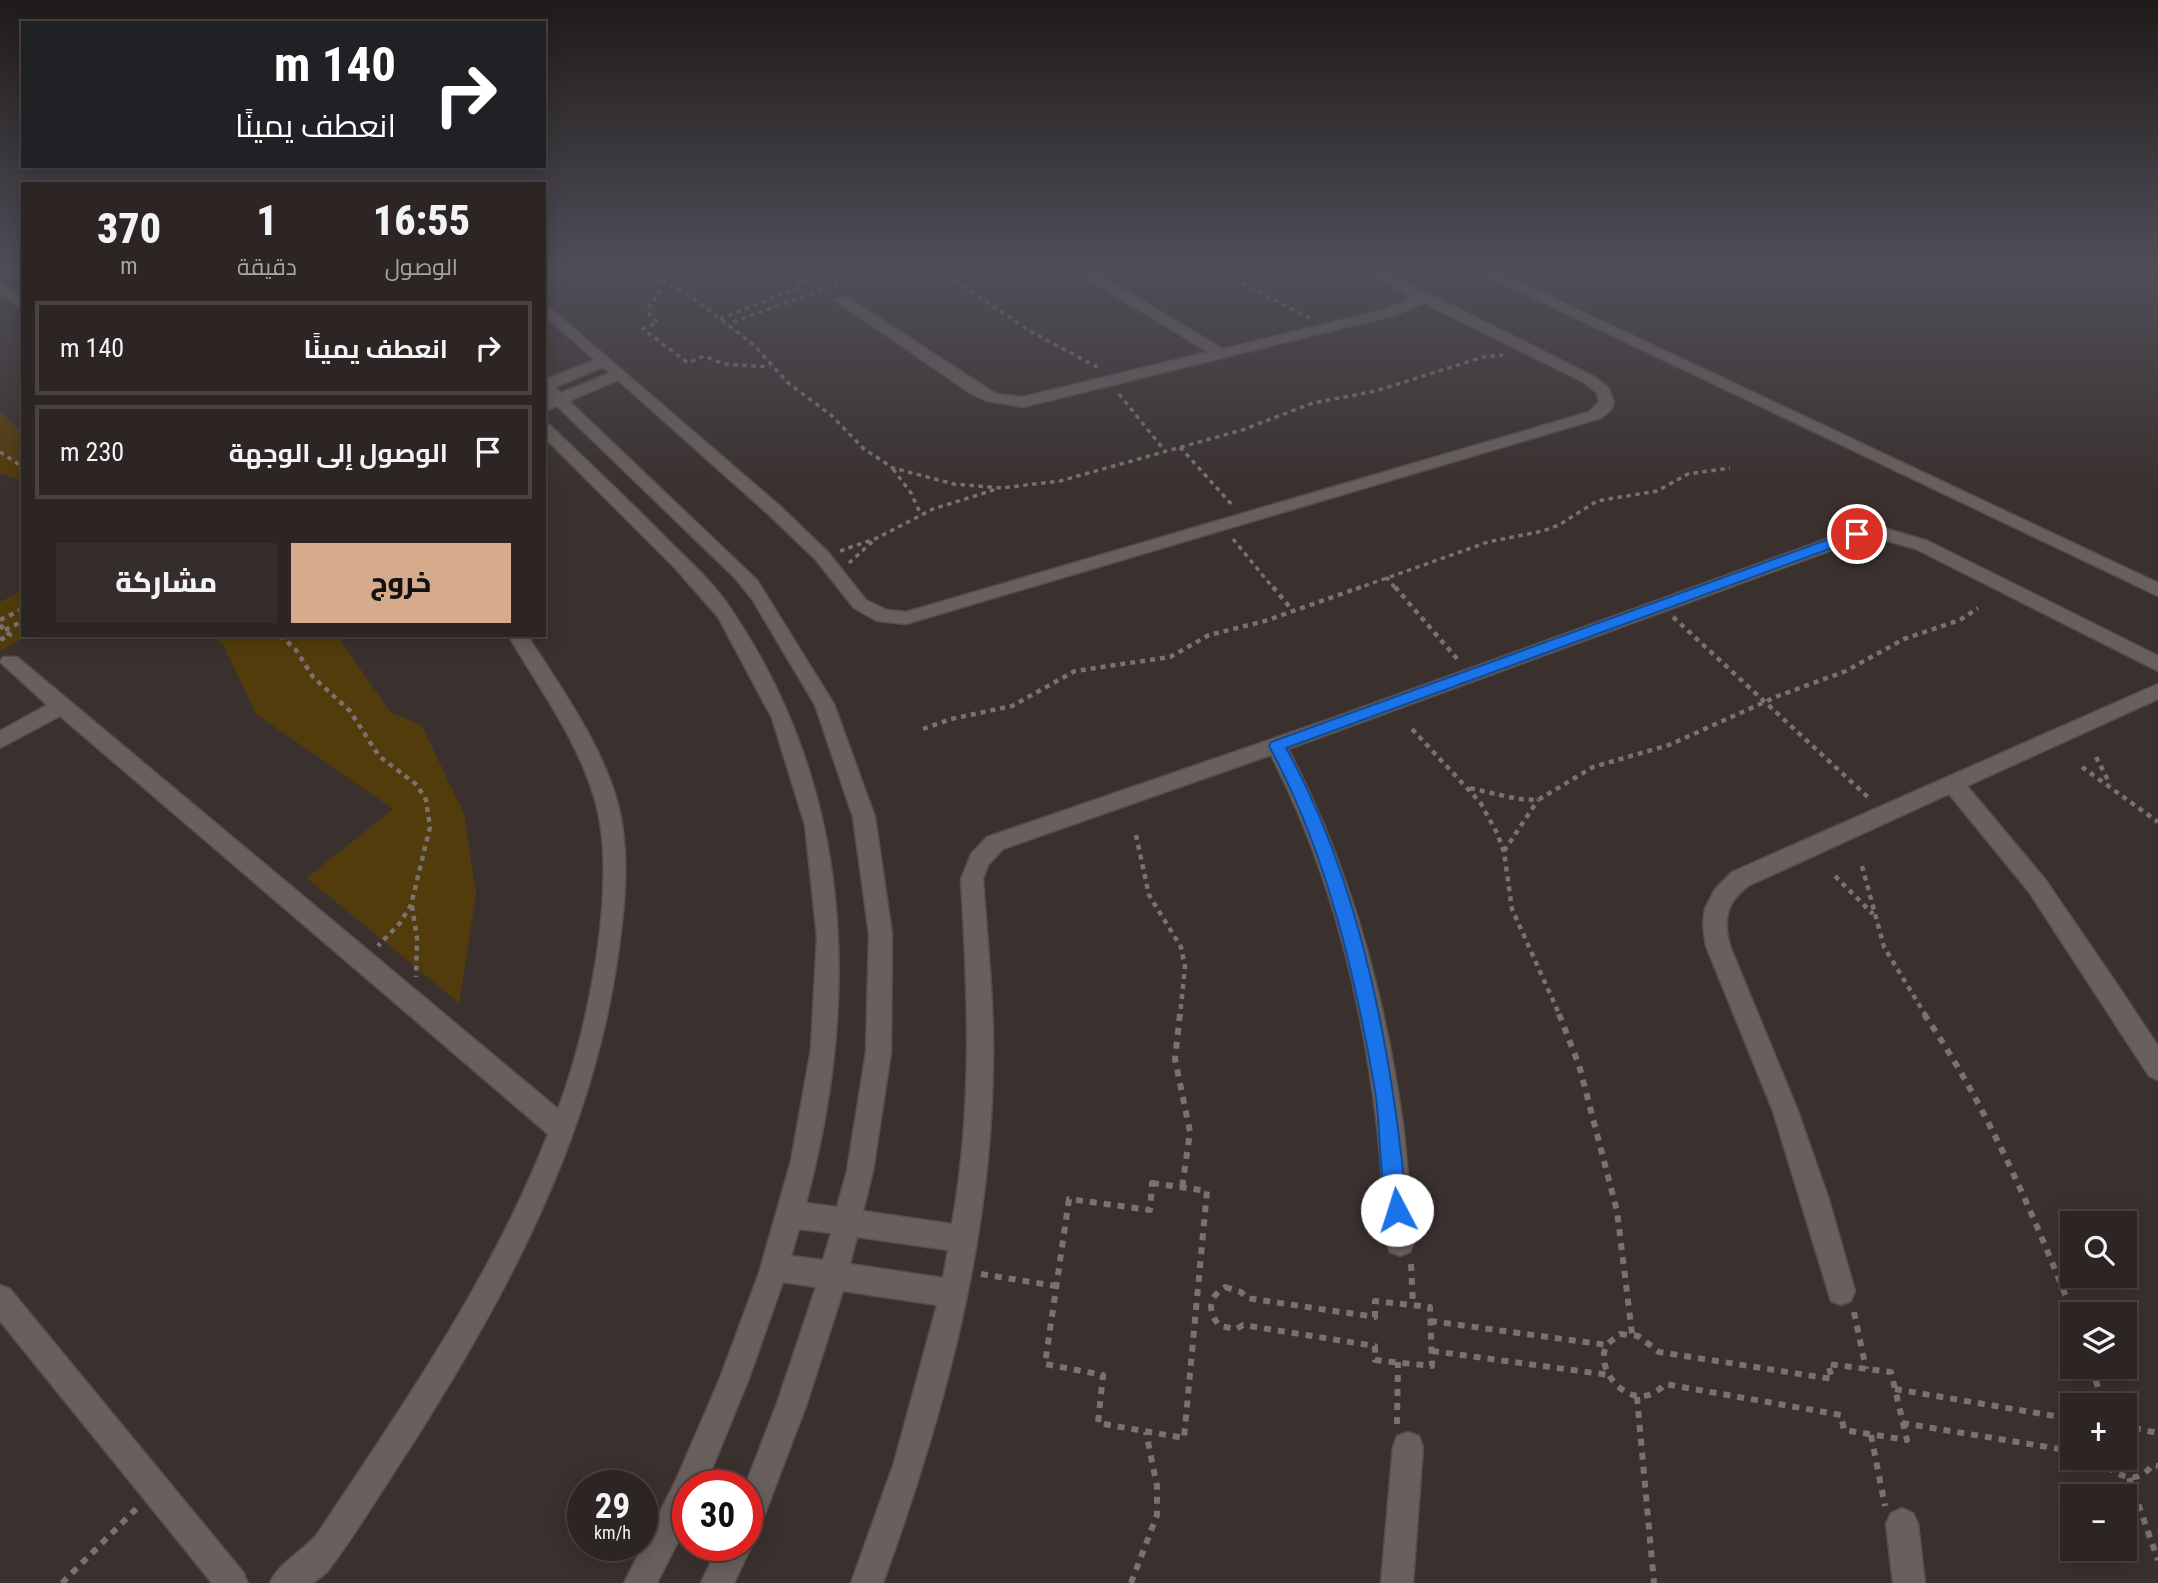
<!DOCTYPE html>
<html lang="ar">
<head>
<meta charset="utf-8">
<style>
	body { margin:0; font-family:"Roboto Condensed",Cairo,sans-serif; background:#342d2b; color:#f1f3f6; direction:rtl; height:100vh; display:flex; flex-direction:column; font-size:26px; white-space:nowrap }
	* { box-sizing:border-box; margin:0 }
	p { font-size:23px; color:#a6a5a6 }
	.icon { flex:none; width:38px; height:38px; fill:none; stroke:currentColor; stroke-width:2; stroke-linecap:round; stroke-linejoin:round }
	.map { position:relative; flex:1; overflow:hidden; direction:ltr }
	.panel { position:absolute; left:21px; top:182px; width:525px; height:455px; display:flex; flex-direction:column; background:#2c2523; border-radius:0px; box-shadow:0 4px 18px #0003,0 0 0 2px #484241; direction:rtl }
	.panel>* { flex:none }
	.hud { position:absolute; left:21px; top:21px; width:525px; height:147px; border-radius:0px; box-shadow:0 4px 18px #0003,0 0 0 2px #484241; direction:rtl; background:#202124; color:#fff; overflow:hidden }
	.controls { position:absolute; left:2060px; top:1211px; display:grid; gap:14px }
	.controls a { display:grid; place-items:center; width:77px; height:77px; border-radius:0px; background:#2c2523; box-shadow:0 4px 18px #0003,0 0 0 2px #484241; font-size:35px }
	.speed { position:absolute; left:567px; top:1470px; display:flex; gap:14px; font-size:35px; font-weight:700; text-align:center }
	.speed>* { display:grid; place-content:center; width:91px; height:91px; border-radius:50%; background:#2c2523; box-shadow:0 4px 18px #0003,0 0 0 2px #484241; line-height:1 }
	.speed small { font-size:18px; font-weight:400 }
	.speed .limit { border:10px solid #d22; background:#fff; color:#111 }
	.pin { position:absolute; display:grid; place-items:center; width:60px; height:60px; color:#fff; margin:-30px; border:4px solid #fff; border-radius:50%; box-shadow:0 2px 7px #0007 }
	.me { position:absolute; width:77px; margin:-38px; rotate:355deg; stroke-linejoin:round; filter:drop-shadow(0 0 5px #0008) }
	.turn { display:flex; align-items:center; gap:24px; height:147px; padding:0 35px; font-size:32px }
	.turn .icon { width:91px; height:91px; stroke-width:2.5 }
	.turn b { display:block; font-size:49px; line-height:60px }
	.eta { display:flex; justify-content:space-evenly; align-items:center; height:119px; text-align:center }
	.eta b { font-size:42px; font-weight:800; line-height:49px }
	.primary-button { display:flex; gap:14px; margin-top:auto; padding:14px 35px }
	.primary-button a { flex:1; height:80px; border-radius:0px; background:#d6ab8b; color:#111; font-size:28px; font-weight:800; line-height:80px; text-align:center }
	.primary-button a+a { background:#342d2b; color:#f1f3f6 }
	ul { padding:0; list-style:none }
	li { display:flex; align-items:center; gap:21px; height:94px; margin:0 14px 10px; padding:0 21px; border:4px solid #484241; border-radius:0px }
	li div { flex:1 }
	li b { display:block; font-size:26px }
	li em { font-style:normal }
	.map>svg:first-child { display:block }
	.green { fill:#533c0b }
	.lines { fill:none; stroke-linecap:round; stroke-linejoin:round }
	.minor-casing { stroke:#544d4b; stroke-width:3 }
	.secondary-casing { stroke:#544d4b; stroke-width:3 }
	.path-far2 { stroke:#797270; stroke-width:3.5; stroke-dasharray:4.5 4.5; stroke-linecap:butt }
	.path-far1 { stroke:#797270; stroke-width:4.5; stroke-dasharray:5 5; stroke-linecap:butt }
	.path { stroke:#797270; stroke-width:6; stroke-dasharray:7 7; stroke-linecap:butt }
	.minor { fill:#69605d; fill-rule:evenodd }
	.secondary { fill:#69605d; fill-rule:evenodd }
	.route { fill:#1a73e8; stroke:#114b97; stroke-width:2 }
</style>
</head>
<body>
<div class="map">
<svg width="2158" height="1583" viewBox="0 0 2158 1583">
	<rect width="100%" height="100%" fill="#3a312f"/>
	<g class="green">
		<path d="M 0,411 L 23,434 L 23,481 L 0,473 Z"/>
		<path d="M 23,590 L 23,635 L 29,635 L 0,651 L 0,602 Z"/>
		<path d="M 211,635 L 337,635 L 390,712 L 421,725 L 464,813 L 476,894 L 459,1003 L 307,878 L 393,809 L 256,714 L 223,644 Z"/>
	</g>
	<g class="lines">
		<g class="minor-casing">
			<g id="minor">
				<path d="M 0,266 L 16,266 L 0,273 Z"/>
				<path d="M 783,266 L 798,266 L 800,268 L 793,272 Z"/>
				<path d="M 1067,266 L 1084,266 L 1223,349 L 1386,309 L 1413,297 L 1355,266 L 1373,266 L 1593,376 L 1608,387 L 1614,402 L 1611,410 L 1601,418 L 906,624 L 877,621 L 854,608 L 816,560 L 768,514 L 618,380 L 569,401 L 757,580 L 834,704 L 875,817 L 892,934 L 891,1052 L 873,1171 L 863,1211 L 952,1224 C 973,1108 968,995 961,879 L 971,854 L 987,837 L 1336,717 L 1857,528 L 1884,528 L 1928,541 L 2158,656 L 2158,671 L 1916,549 L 1884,540 L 1859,540 L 1288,749 C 1350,866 1385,994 1403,1125 C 1408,1164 1409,1203 1414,1242 L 1410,1252 L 1400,1256 L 1390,1252 L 1386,1242 C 1383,1203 1382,1164 1377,1126 C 1362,997 1330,870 1271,755 L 1003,849 L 988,865 L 983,879 C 987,939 994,999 993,1060 C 992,1240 944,1415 883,1583 L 851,1583 L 894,1463 L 937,1305 L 843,1291 L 806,1406 L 763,1519 L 758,1530 L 747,1534 L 752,1545 L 734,1583 L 701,1583 L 719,1545 L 747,1545 L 747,1486 L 745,1486 L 776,1406 L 816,1287 L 783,1282 L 748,1381 L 705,1486 L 688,1486 L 688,1522 L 657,1583 L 624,1583 L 676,1480 L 720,1378 L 759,1273 L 791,1161 L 811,1049 L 817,936 L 805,825 L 772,718 L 718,617 L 675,568 L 544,437 L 544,423 L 550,425 C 589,463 629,500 667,539 C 689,561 714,583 731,609 C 853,790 861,997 806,1203 L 837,1207 L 847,1171 L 866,1052 L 869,934 L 853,817 L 815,705 L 752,599 L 735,578 L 557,406 L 544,411 L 544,400 L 549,398 L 544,394 L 544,380 L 595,360 L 544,315 L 544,303 L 780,506 L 828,552 L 866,600 L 887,610 L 906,612 L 1589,412 L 1599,402 L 1597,393 L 1583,382 L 1424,303 L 1396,315 L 1023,407 L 987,401 L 970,393 L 835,300 L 847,297 L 996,394 L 1023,397 L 1208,352 ZM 603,367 L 610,373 L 561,393 L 555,387 ZM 799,1229 L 831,1233 L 823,1260 L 791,1256 ZM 857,1237 L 948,1250 L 943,1278 L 850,1264 Z"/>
				<path d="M 0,283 L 23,298 L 23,309 L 0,294 Z"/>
				<path d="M 508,635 L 527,635 C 562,689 606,750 620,813 C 630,861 624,913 617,961 C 591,1137 509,1291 415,1440 C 386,1484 359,1530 327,1572 L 313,1583 L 270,1583 C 278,1563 304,1551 318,1533 C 403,1405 492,1278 548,1134 L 60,716 L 0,748 L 0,731 L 47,705 L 0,662 L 3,657 L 17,657 L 558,1109 C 588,1031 619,881 595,800 C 578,740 539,688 508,635 Z"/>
				<path d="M 2158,684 L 2158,699 L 1967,786 L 2045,879 L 2119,987 L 2158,1046 L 2158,1080 L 2149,1076 L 2029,892 L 1949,794 L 1748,886 C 1726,903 1723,919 1730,946 L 1798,1111 L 1829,1200 L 1855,1291 L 1851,1301 L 1841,1305 L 1831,1301 L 1773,1111 L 1706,946 L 1703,924 L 1705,909 L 1715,889 L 1732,872 Z"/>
				<path d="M 0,1285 L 10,1289 L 243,1572 L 248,1583 L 212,1583 L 0,1321 Z"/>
				<path d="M 1408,1432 L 1419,1436 L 1423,1447 L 1413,1583 L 1381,1583 L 1393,1447 L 1397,1436 Z"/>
				<path d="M 1902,1508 L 1913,1513 L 1918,1524 L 1925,1583 L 1893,1583 L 1886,1524 L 1891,1513 Z"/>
			</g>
		</g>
		<g class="secondary-casing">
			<path id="secondary" d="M 1467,266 L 1485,266 L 2158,583 L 2158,596 Z"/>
		</g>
		<g class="path-far2">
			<path d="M 639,266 L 693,298 L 754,345 L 787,382 L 831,415 L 864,449 L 893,468 L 954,484 L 1001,488 L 1060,481 L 1242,430 L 1313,403 L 1376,391 L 1483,357 L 1503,355"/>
			<path d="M 933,266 L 1030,331 L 1099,368"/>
			<path d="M 1211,266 L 1309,318"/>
			<path d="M 829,279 L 861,266"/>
			<path d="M 658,280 L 659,293 L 648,309 L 650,316 L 658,322 L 643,329 L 688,363 L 704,356 L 724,364 L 770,367"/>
			<path d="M 720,319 L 802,286 L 798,284 L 821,274 L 837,284 L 728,324"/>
			<path d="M 1119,394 L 1165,451"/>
			<path d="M 1180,447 L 1233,506"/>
			<path d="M 0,452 L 23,467"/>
			<path d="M 893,469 L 911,493 L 921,515"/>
			<path d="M 1233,539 L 1274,589"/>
			<path d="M 840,551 L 877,538 L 933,509 L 997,489"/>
			<path d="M 849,563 L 873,541"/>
			<path d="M 1386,577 L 1396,589"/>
			<path d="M 1356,589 L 1488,542 L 1543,531 L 1559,525 L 1597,501 L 1657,491 L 1688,474 L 1730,468"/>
		</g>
		<g class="path-far1">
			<path d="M 1273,587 L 1293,611"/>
			<path d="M 1395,587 L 1459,661"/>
			<path d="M 1673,617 L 1870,799"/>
			<path d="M 0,620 L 23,609"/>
			<path d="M 0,625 L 10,635 L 0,640"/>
			<path d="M 5,630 L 23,621"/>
			<path d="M 246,635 L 257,635"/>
			<path d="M 280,635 L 296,650 L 313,677 L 350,711 L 379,756 L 417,785 L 426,800 L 430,827 L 411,905 L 400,923 L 378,946"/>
			<path d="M 923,729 L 951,719 L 1012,706 L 1075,671 L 1170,657 L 1209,635 L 1265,621 L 1361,587"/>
			<path d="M 1412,729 L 1480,802 L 1497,833 L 1504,852 L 1512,909 L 1560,1016"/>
			<path d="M 2096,757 L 2110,784"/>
			<path d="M 2082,767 L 2158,822"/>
			<path d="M 1470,788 L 1518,799 L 1538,800 L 1593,767 L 1669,745 L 1778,696 L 1846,671 L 1904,639 L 1960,620 L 1978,608"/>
			<path d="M 1136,835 L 1149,895 L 1181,947 L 1185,967 L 1180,1016"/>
			<path d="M 1504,851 L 1538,800"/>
			<path d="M 1862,866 L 1884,947 L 1926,1016"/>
			<path d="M 1835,876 L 1873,914"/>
			<path d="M 412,906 L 417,938 L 416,977"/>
		</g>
		<g class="path">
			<path d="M 1180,1014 L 1175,1059 L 1190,1132 L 1182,1188"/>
			<path d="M 1559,1014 L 1579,1065 L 1617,1211 L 1632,1334"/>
			<path d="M 1924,1014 C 1987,1106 2032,1211 2073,1314"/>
			<path d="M 1152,1183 L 1207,1191 L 1184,1438 L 1098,1423 L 1103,1375 L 1045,1364 L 1069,1199 L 1150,1210 Z"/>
			<path d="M 1411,1264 L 1413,1305"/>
			<path d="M 981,1274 L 1056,1286"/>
			<path d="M 1225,1287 L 1241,1292 L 1246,1298 L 1375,1317 L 1375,1301 L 1430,1307 L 1432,1366 L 1375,1360 L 1375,1346 L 1243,1325 L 1236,1329 L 1220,1326 C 1207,1312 1208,1297 1225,1287 Z"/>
			<path d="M 1854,1312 L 1866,1369"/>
			<path d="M 1430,1321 L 1607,1345"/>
			<path d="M 1620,1334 L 1638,1336 L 1659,1352 L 1832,1379 L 1828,1364 L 1891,1372 L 1907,1440 L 1844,1430 L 1841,1415 L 1665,1384 C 1633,1419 1592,1369 1607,1345 C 1610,1341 1617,1337 1620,1334 Z"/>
			<path d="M 1432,1351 L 1609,1375"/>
			<path d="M 2091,1367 L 2104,1405"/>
			<path d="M 1895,1389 L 2072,1419"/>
			<path d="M 1637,1397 L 1654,1583"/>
			<path d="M 2124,1417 L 2139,1429 L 2158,1433"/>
			<path d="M 1902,1423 L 2072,1451"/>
			<path d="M 1397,1424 L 1398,1362"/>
			<path d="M 1871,1435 L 1885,1506"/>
			<path d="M 2096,1458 C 2113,1473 2136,1489 2152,1465 L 2158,1466"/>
			<path d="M 2129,1478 L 2158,1560"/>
			<path d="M 62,1583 L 137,1508"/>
			<path d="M 1131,1583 L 1157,1515 L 1157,1486 L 1146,1432"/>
		</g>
		<use href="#minor" class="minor"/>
		<use href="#secondary" class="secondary"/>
	</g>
	<linearGradient id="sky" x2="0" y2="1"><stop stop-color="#201b1a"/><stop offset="0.55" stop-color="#4f4e58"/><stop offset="1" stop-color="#4f4e58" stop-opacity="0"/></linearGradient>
	<rect width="2158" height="488" fill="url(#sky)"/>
	<path class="route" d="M 1857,529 L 1862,531 L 1862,537 L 1286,748 C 1362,883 1393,1057 1407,1210 L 1404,1217 L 1397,1220 L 1390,1217 C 1379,1190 1381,1125 1375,1091 C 1355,973 1326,851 1269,746 L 1271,742 Z"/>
</svg>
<div class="controls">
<a><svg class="icon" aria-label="search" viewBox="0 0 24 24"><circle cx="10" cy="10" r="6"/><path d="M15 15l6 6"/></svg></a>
<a><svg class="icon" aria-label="layers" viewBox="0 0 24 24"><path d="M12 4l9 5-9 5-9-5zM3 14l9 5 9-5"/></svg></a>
<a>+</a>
<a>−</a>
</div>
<div class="speed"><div>29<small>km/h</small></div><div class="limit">30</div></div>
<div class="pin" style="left:1857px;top:534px;background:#d93025"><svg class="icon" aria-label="arrive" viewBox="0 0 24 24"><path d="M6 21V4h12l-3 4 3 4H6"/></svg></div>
<svg class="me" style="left:1397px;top:1210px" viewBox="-20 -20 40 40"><circle r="19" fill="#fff"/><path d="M0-13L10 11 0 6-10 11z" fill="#1a73e8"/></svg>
<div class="hud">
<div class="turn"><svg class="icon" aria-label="right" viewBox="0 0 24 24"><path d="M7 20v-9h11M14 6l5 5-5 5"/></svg><div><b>140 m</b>انعطف يمينًا</div></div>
</div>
<section class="panel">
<div class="eta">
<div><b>16:55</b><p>الوصول</p></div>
<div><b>1</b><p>دقيقة</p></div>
<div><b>370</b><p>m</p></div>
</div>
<ul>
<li><svg class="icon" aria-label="right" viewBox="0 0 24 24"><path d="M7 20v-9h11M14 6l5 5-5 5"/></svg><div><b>انعطف يمينًا</b></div><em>140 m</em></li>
<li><svg class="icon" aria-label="arrive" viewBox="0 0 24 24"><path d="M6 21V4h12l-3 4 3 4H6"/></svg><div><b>الوصول إلى الوجهة</b></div><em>230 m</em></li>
</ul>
<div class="primary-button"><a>خروج</a><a>مشاركة</a></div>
</section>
</div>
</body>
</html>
